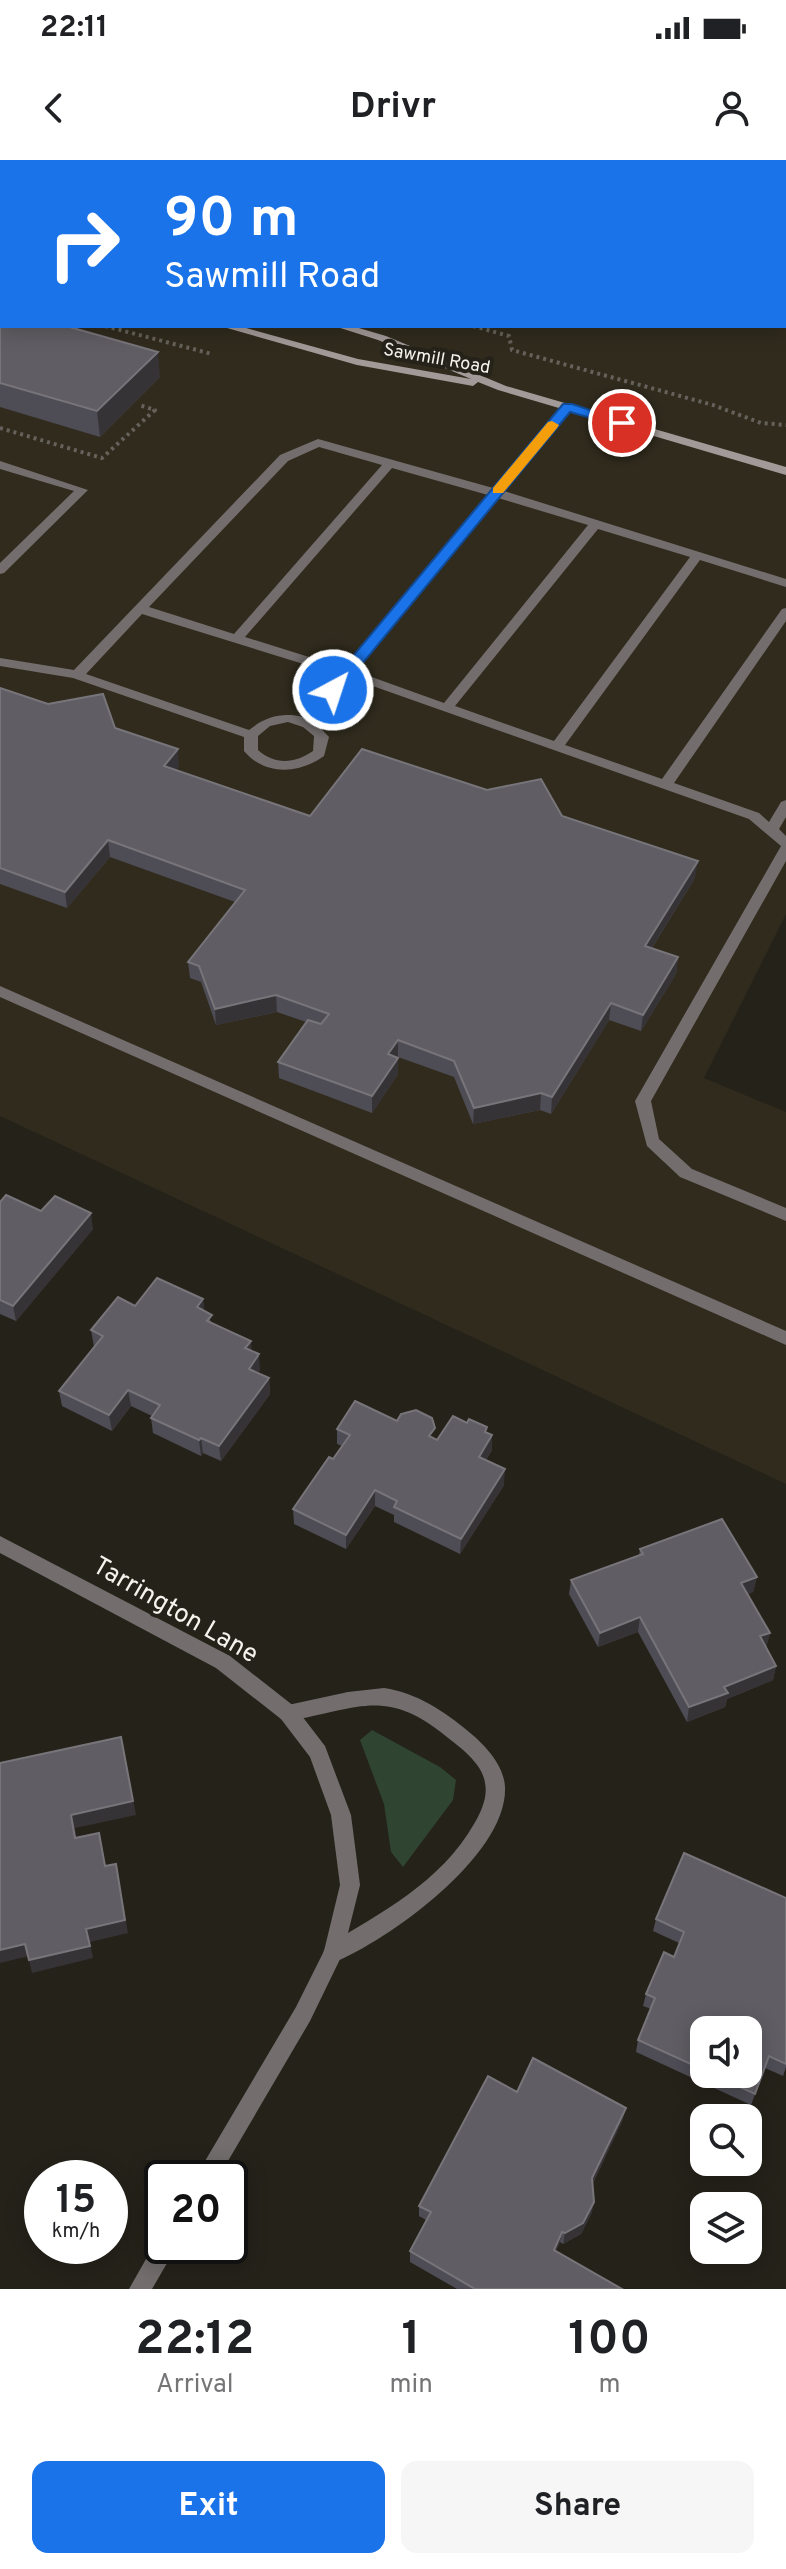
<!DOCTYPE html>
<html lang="en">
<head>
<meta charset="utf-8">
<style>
	body { margin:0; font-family:Overpass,sans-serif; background:#f6f6f6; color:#202124; height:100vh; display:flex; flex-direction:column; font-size:30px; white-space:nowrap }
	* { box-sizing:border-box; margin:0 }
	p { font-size:26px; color:#757577 }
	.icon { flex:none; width:44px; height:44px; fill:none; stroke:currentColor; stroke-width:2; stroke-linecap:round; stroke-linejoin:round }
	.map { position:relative; height:2129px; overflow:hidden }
	.sheet { display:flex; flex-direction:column; background:#fff; flex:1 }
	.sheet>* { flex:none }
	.guide { position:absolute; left:0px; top:0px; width:786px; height:168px; box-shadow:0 4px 20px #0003; background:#1a73e8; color:#fff; overflow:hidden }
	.buttons { position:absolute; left:690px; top:1856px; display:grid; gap:16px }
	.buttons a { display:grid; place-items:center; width:72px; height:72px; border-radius:16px; background:#fff; box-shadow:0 4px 20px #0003; font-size:40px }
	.speed { position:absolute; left:24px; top:2000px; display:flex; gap:16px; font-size:40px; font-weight:700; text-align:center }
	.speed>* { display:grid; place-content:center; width:104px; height:104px; border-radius:50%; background:#fff; box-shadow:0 4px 20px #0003; line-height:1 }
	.speed small { font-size:20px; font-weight:400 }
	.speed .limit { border:4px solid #111; border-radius:12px; background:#fff; color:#111 }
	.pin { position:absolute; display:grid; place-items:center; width:68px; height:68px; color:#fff; margin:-34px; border:4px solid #fff; border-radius:50%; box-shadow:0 2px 8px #0007 }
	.me { position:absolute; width:88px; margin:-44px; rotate:40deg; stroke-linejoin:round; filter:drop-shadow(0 0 6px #0008) }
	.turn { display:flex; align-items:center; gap:28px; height:168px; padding:0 32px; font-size:36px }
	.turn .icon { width:104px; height:104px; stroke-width:2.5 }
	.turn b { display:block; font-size:56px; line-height:68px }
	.eta { display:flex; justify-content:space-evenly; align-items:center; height:136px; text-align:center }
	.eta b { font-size:48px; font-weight:700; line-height:56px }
	.primary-button { display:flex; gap:16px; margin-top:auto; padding:16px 32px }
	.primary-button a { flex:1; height:92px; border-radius:16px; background:#1a73e8; color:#fff; font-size:32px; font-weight:700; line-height:92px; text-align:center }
	.primary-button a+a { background:#f6f6f6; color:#202124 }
	.status { display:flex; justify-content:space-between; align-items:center; height:56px; padding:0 40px; background:#fff; direction:ltr }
	.status svg { height:22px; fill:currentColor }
	header { display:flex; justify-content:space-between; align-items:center; height:104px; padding:0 32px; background:#fff; font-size:36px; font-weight:700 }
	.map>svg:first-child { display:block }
	.built { fill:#302b1d; fill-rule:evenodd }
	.green { fill:#2f4431 }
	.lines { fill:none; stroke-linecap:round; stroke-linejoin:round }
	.path { stroke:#65625b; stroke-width:4; stroke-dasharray:3 4; stroke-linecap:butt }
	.lane { fill:#736e6d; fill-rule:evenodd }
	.street { fill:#736e6d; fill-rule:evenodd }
	.secondary { fill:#a29a98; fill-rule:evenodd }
	.wall { fill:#4e4c54; fill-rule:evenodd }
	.shaded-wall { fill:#363336 }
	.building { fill:#605e64; stroke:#77757a; stroke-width:2 }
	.route { fill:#1a73e8; stroke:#114b97; stroke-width:2 }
	.slow { fill:#f59e0b }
	.labels { text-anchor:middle; stroke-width:8; stroke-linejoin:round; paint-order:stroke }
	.far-street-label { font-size:18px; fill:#f5f3ed; stroke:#25221a }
	.near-street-label { font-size:26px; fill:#f5f3ed; stroke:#25221a }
</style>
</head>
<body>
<div class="status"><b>22:11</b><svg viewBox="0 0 49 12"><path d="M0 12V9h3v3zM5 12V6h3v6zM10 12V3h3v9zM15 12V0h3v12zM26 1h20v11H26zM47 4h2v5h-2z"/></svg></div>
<header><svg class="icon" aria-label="back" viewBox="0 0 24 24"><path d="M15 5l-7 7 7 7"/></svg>Drivr<svg class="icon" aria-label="person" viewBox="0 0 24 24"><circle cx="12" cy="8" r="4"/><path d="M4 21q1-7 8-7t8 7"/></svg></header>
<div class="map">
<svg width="786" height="2129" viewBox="0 0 786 2129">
	<rect width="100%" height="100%" fill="#25221a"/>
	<path class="built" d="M 0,0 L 786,0 L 786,754 L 704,918 L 786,952 L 786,1324 L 0,956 ZM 2,2 L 784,2 L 784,166 L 2,166 Z"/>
	<path class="green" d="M 372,1570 L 440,1607 L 456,1620 L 453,1640 L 403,1707 L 391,1692 L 384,1644 L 360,1580 Z"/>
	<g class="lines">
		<g class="path">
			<path d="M 105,166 L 212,194"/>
			<path d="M 473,166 L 509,176 L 512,190 L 713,245 L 761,263 L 786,265"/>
			<path d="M 0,268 L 102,298 L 155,250 L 139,245"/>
		</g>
		<g class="lane">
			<path d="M 107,0 L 118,0 L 106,2 Z"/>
			<path d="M 227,0 L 243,0 L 244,2 L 228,2 Z"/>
			<path d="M 0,93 L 2,93 L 0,101 Z"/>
			<path d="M 567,244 L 573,247 L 571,249 L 504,331 L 786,419 L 786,427 L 700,400 L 565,585 L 662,619 L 782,449 L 786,448 L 786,461 L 674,623 L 759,653 L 769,662 L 781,642 L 786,640 L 786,657 L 779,669 L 786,676 L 786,701 L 651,941 L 659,979 L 692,1009 L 786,1048 L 786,1061 L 680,1017 L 647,986 L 635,941 L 781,686 L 749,659 L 350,518 L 314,561 L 329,577 L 324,596 C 299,614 265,616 244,591 L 244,577 L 73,518 L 0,506 L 0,498 L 74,510 L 280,295 L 318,279 L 493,328 L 563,245 ZM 319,287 L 382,305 L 234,474 L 149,447 L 288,301 ZM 392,308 L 488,335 L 344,508 L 245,477 ZM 498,338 L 588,365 L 444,543 L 355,511 ZM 598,369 L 690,397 L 554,581 L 455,546 ZM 142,454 L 339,515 L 303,557 C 282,552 265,557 249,570 L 86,514 ZM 288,562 L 303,567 L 314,576 L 313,591 C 294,604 275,605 258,590 L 258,576 L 270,566 Z"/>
			<path d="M 0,301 L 88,330 L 4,413 L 0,414 L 0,403 L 74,331 L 0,309 Z"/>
			<path d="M 0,826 L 786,1171 L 786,1185 L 0,837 Z"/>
			<path d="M 384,1528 C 417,1533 444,1551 469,1572 C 485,1585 504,1605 505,1627 C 508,1695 389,1780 333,1803 L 326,1800 L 323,1793 L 326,1786 C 381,1753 441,1722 474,1664 C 481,1652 488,1637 485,1623 C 483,1606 465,1591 452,1581 C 387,1526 362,1548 288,1561 L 281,1559 L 279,1553 L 281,1547 L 288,1545 L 348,1532 Z"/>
		</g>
		<g class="street">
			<path d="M 0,1376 L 230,1496 L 295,1547 L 325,1586 L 351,1655 L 360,1725 L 343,1793 L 310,1861 L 218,2018 L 195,2018 L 296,1847 L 324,1791 L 340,1725 L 331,1655 L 310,1597 L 281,1559 L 216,1508 L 0,1393 Z"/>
			<path d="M 162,2077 L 162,2086 L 177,2086 L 152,2129 L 129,2129 L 158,2078 Z"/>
		</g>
		<g class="secondary">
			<rect x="0" y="68" width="2" height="7"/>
			<rect x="0" y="100" width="2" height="7"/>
			<path d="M 220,166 L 239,166 L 358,199 L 471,219 L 378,180 L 334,166 L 352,166 L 386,176 L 506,226 L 786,307 L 786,315 L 498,230 L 478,222 L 473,226 L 357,205 Z"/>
		</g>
	</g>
	<g class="wall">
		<path d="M 343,0 L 418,0 L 416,2 L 350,2 Z"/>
		<path d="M 685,0 L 786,0 L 786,49 L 784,52 L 784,2 L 683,2 Z"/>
		<path d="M 0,147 L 160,217 L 100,277 L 0,247 Z"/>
		<path d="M 0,528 L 115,568 L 179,606 L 176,610 L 310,656 L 562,656 L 695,718 L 652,788 L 678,797 L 676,814 L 641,871 L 609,860 L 551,954 L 540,950 L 473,964 L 454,917 L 398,897 L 398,914 L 372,953 L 279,918 L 278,902 L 306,862 L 277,852 L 216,865 L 201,822 L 190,818 L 188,802 L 235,742 L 110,697 L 67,748 L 0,724 Z"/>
		<path d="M 0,1042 L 41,1051 L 93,1069 L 16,1161 L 0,1154 Z"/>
		<path d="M 203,1139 L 204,1151 L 213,1164 L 251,1181 L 251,1191 L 260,1210 L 258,1213 L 269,1218 L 270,1234 L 221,1301 L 203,1293 L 201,1296 L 153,1273 L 151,1258 L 152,1256 L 131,1246 L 112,1271 L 62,1246 L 59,1231 L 94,1187 L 91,1170 L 135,1146 Z"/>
		<path d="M 337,1269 L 434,1278 L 437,1280 L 487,1272 L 492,1290 L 486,1300 L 504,1325 L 460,1394 L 394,1362 L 394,1355 L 375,1346 L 346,1389 L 294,1364 L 293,1349 L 333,1299 L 342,1286 L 337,1284 Z"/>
		<path d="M 640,1389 L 757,1417 L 753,1432 L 748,1434 L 770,1473 L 766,1487 L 776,1506 L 773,1520 L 727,1539 L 725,1547 L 687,1562 L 638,1472 L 598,1487 L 569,1434 L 571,1420 L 639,1395 Z"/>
		<path d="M 786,1738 L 786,1907 L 783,1916 L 765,1908 L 751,1945 L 636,1892 L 638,1880 L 651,1849 L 643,1846 L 646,1834 L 674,1797 L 679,1783 L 653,1771 L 656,1759 ZM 704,1870 L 748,1914 L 704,1914 Z"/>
		<path d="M 517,1932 L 623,1959 L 593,2023 L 592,2052 L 581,2074 L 563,2084 L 560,2082 L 556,2091 L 622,2129 L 457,2129 L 410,2102 L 410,2091 L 426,2060 L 419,2056 L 419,2046 Z"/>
	</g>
	<g class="shaded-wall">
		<path d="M 402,0 L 418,0 L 416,2 L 402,2 Z"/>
		<path d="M 786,31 L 786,49 L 784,52 L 784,34 Z"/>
		<path d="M 158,192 L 160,217 L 100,277 L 97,251 Z"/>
		<path d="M 178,589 L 179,606 L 165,623 L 164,606 Z"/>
		<path d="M 108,680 L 110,697 L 67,748 L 65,732 Z"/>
		<path d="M 698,701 L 695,718 L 643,802 L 645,786 Z"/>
		<path d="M 678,797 L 676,814 L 641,871 L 643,855 Z"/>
		<path d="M 276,835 L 277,852 L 216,865 L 215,849 Z"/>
		<path d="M 611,843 L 609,860 L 551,954 L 552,937 Z"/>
		<path d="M 398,880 L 398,897 L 388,894 Z"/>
		<path d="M 398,898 L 398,914 L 372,953 L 372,936 Z"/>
		<path d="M 541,933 L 540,950 L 473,964 L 474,948 Z"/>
		<path d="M 91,1053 L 93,1069 L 16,1161 L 13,1146 Z"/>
		<path d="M 203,1139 L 205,1155 L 197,1147 Z"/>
		<path d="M 251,1181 L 252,1196 L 245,1188 Z"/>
		<path d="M 259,1194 L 260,1210 L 250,1224 L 249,1209 Z"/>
		<path d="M 269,1218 L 270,1234 L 221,1301 L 219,1286 Z"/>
		<path d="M 128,1230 L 131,1246 L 112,1271 L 109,1255 Z"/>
		<path d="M 492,1275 L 492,1290 L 478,1312 L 479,1297 Z"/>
		<path d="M 201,1278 L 203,1293 L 201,1296 L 199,1280 Z"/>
		<path d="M 505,1309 L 504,1325 L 460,1394 L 461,1379 Z"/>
		<path d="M 375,1330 L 375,1346 L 346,1389 L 346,1375 Z"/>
		<path d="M 757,1417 L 753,1432 L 738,1438 L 741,1423 Z"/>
		<path d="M 640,1457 L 638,1472 L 598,1487 L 600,1473 Z"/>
		<path d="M 770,1473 L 766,1487 L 760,1476 Z"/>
		<path d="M 776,1506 L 773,1520 L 727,1539 L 725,1547 L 687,1562 L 689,1547 L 724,1527 Z"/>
		<path d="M 121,1577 L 136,1655 L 75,1668 L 79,1692 L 71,1655 Z"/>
		<path d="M 116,1704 L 128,1773 L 90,1782 L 93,1798 L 32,1813 L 29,1800 Z"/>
		<path d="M 25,1784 L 29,1796 L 0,1803 L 0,1790 Z"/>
		<path d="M 626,1948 L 623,1959 L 590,2029 L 592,2018 Z"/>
		<path d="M 594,2042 L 592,2052 L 581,2074 L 563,2084 L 565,2073 Z"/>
		<path d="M 562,2072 L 560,2082 L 552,2100 L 554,2090 Z"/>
	</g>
	<g class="building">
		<path d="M 685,0 L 741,0 L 749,2 L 683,2 Z"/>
		<path d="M 784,11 L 786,12 L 786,31 L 784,34 Z"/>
		<path d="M 0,147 L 2,148 L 2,166 L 66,166 L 158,192 L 97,251 L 0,223 Z"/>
		<path d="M 0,528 L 48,544 L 103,534 L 115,568 L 178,589 L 164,606 L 310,656 L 362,589 L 487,630 L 541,619 L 562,656 L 698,701 L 645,786 L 678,797 L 643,855 L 611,843 L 552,937 L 541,933 L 474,948 L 454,901 L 398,880 L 388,894 L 398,898 L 372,936 L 278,902 L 308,860 L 321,864 L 329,854 L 276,835 L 215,849 L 199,806 L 188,802 L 245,730 L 108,680 L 65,732 L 0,708 Z"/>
		<path d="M 6,1035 L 41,1051 L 55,1036 L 91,1053 L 13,1146 L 0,1140 L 0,1042 Z"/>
		<path d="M 157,1118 L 203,1139 L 197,1147 L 212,1155 L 207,1161 L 251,1181 L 245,1188 L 259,1194 L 249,1209 L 269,1218 L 219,1286 L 201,1278 L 199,1280 L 151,1258 L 160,1245 L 128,1230 L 109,1255 L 59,1231 L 103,1176 L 91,1170 L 118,1137 L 135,1146 Z"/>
		<path d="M 355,1241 L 397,1261 L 401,1254 L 416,1250 L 432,1258 L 435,1268 L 429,1276 L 437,1280 L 453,1256 L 467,1263 L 469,1259 L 487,1267 L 485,1272 L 492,1275 L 479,1297 L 505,1309 L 461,1379 L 394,1347 L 397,1341 L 375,1330 L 346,1375 L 293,1349 L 329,1297 L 333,1299 L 350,1275 L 337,1269 Z"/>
		<path d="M 722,1359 L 757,1417 L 741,1423 L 770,1473 L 760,1476 L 776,1506 L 724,1527 L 728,1533 L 689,1547 L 640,1457 L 600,1473 L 571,1420 L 643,1394 L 640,1389 Z"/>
		<path d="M 121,1577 L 133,1641 L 71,1655 L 75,1678 L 99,1673 L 105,1706 L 116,1704 L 125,1760 L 86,1769 L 90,1786 L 29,1800 L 25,1784 L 0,1790 L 0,1603 Z"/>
		<path d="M 684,1693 L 786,1738 L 786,1904 L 769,1896 L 755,1934 L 712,1914 L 748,1914 L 748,1870 L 704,1870 L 704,1910 L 638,1880 L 655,1838 L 646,1834 L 664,1792 L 674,1797 L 684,1772 L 656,1759 Z"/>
		<path d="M 533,1898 L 626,1948 L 592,2018 L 594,2042 L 583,2063 L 565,2073 L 562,2072 L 554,2090 L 622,2129 L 475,2129 L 410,2091 L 431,2052 L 419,2046 L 488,1916 L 517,1932 Z"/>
	</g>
	<path class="route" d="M 563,244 L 572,244 L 629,263 L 622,267 L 570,252 L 338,533 L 328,533 L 328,526 Z"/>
	<path class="slow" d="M 552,261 L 559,265 L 557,268 L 503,333 L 493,333 L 493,328 L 548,262 Z"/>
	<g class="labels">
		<g class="far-street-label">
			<text transform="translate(437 198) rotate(10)" y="6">Sawmill Road</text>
		</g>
		<g class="near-street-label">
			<text transform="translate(176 1449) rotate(30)" y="9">Tarrington Lane</text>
		</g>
	</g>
</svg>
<div class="buttons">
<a><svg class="icon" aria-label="sound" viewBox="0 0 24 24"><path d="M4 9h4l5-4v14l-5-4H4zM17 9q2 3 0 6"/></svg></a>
<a><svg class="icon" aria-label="search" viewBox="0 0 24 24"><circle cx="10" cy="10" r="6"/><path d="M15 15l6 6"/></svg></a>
<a><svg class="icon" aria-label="layers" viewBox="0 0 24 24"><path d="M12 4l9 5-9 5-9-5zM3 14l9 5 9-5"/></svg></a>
</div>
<div class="speed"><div>15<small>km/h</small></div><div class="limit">20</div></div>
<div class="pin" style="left:622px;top:263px;background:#d93025"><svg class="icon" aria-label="arrive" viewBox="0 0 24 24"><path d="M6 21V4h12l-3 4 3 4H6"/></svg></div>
<svg class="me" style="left:333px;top:530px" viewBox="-20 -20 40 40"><circle r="17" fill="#1a73e8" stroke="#fff" stroke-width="3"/><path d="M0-11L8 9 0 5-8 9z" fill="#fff"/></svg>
<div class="guide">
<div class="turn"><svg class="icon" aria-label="right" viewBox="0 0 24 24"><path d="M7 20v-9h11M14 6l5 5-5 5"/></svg><div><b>90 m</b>Sawmill Road</div></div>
</div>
</div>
<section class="sheet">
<div class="eta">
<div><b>22:12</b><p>Arrival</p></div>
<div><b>1</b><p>min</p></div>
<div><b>100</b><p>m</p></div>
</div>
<div class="primary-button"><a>Exit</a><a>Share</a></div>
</section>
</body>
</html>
